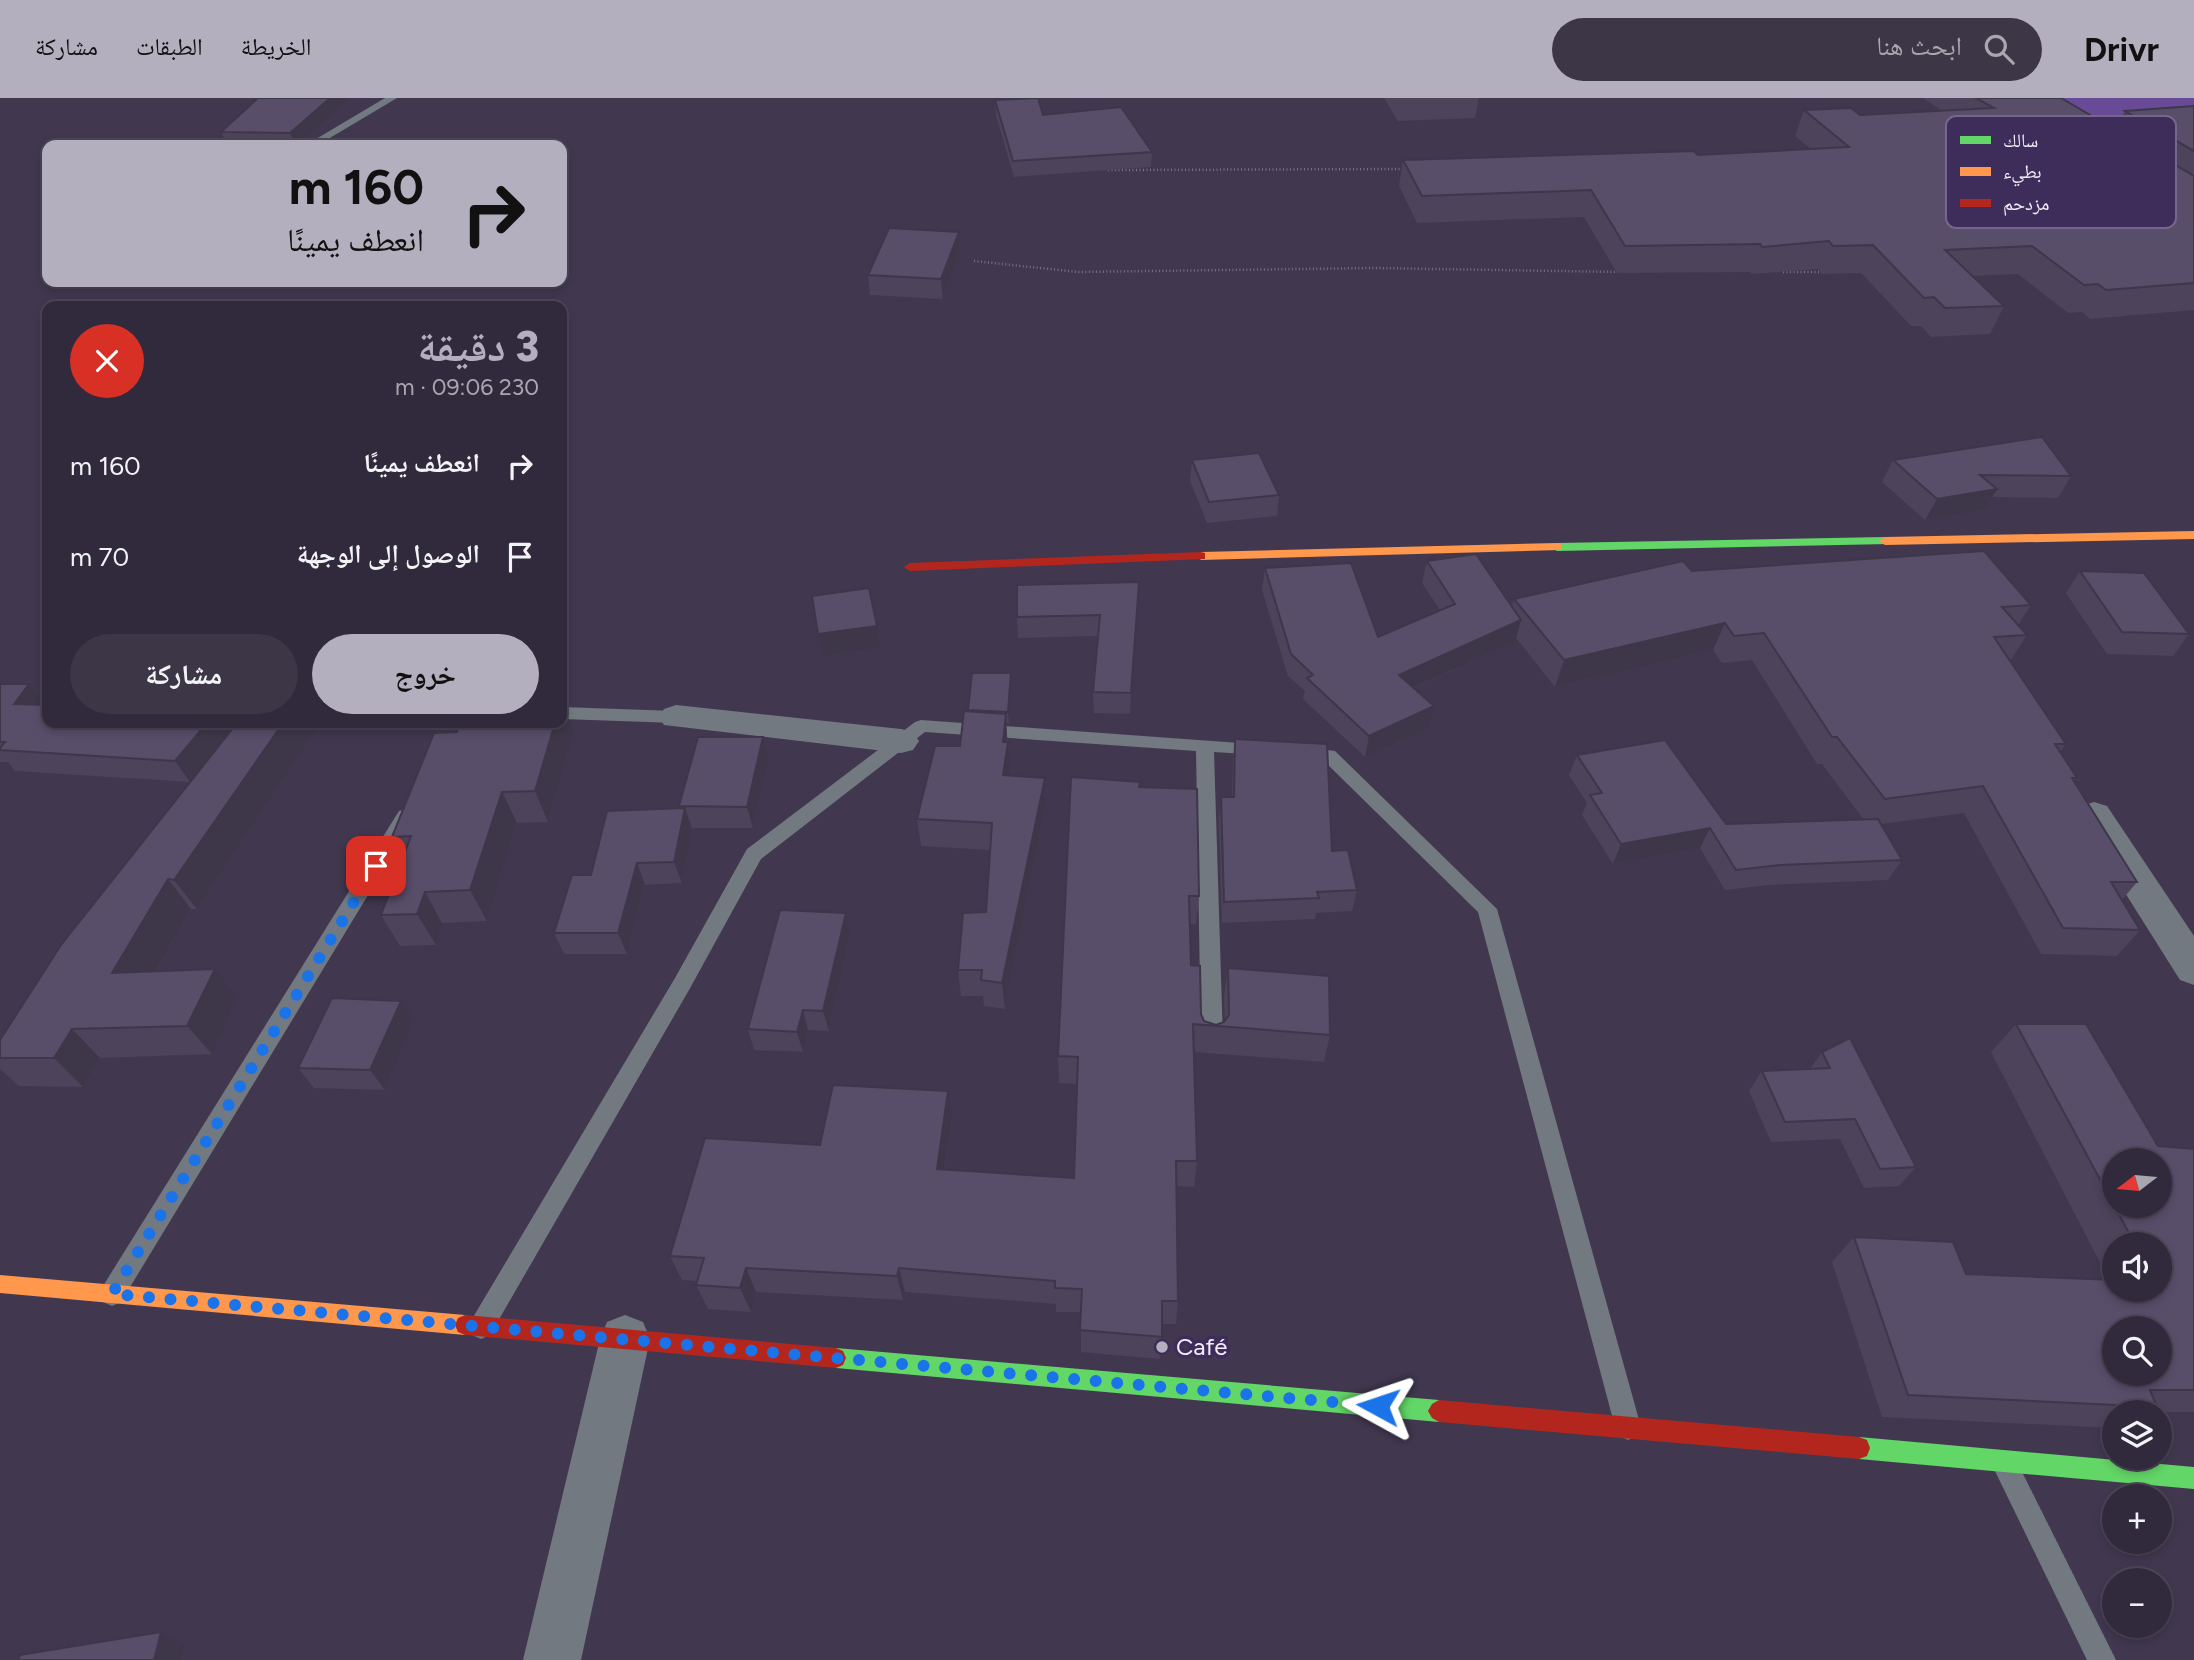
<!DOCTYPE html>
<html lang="ar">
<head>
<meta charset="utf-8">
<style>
	body { margin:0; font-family:Figtree,"Noto Naskh Arabic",sans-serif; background:#3d3647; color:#f1f3f6; direction:rtl; height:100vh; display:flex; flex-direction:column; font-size:26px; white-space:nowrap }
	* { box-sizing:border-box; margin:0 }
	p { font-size:23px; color:#a8a7af }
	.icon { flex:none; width:38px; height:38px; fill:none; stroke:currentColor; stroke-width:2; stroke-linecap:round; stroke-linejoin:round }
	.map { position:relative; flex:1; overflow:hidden; direction:ltr }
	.side { position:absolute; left:42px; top:203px; width:525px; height:427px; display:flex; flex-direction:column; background:#312a3c; border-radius:14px; box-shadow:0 4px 10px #0003,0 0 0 2px #4c4656; direction:rtl }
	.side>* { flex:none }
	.top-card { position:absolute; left:42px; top:42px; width:525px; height:147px; border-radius:14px; box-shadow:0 4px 10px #0003,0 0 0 2px #4c4656; direction:rtl; background:#b4afbe; color:#111; overflow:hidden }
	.needle { width:46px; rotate:254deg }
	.controls { position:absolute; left:2102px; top:1050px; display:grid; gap:14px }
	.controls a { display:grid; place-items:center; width:70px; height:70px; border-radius:50%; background:#312a3c; box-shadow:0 4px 10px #0003,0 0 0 2px #4c4656; font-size:35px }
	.pin { position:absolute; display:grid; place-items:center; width:60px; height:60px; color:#fff; margin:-30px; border-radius:14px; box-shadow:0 4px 10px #0006 }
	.me { position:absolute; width:77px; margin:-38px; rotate:275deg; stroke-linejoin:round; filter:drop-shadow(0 0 5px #0008) }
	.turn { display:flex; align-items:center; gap:24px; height:147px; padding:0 28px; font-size:32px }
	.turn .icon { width:91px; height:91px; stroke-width:2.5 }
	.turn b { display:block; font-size:49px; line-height:60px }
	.round { display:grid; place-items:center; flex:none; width:74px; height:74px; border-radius:37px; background:#3d3647 }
	.head { display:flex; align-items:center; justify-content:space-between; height:119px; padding:0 28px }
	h1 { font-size:42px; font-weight:800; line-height:52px; color:#b4afbe }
	.action { display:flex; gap:14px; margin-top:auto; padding:14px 28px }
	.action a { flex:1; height:80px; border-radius:42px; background:#b4afbe; color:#111; font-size:28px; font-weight:800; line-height:80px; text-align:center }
	.action a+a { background:#3d3647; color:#f1f3f6 }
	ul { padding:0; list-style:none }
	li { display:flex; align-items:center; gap:21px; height:91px; padding:0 28px }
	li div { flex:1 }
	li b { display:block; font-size:26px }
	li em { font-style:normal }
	header { display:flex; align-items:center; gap:42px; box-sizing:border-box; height:98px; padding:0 35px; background:#b4afbe; color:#111 }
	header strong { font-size:33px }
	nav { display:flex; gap:38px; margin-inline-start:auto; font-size:24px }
	.search { width:490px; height:63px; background:#3d3647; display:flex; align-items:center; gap:18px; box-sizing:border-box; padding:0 24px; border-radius:38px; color:#a8a7af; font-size:26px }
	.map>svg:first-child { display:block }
	.green { fill:#684a97 }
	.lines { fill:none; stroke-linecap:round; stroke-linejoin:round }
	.path { stroke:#757481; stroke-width:2.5; stroke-dasharray:1 2.5; stroke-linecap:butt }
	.lane { fill:#737981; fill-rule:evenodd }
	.street { fill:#737981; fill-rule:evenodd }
	.fast { fill:#63d668; fill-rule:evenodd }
	.slow { fill:#ff974d; fill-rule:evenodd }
	.jam { fill:#b3261e; fill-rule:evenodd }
	.wall { fill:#4d435b; fill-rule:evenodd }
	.shaded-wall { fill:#3e374a }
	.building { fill:#594e6a; stroke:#3e374a; stroke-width:2; fill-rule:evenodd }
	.route { stroke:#1a73e8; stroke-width:12; stroke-dasharray:0 21.6 }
	.poi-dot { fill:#b4afbe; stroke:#3e2d5b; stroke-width:2.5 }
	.labels { text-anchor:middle; stroke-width:7; stroke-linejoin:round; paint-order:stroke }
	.near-poi-label { font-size:24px; fill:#f2effa; stroke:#3e2d5b; text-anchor:start }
	.key { fill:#3e2d5b; stroke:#74678b; stroke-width:2 }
	.key-label { font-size:19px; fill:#f2effa }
</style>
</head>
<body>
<header>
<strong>Drivr</strong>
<div class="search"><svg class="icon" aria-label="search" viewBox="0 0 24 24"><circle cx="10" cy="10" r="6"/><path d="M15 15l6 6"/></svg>ابحث هنا</div>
<nav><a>الخريطة</a><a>الطبقات</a><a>مشاركة</a></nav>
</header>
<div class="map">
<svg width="2194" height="1562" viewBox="0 0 2194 1562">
	<rect width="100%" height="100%" fill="#413850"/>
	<path class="green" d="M 2061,0 L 2194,0 L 2194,18 L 2105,26 Z"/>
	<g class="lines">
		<g class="path">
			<path d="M 1108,72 L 1407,71"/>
			<path d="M 974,163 L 1078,174 L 1374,170 L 1620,174"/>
			<path d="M 1783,174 L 1823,174"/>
		</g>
		<g class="lane">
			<path d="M 385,0 L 397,0 L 318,47 L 306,47 Z"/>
			<path d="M 562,609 L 676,613 L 685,619 L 676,625 L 562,621 Z"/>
			<path d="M 921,622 L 1267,647 L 1270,651 L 1261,657 L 1214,654 L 1223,943 L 1220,949 L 1212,952 L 1204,949 L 1201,943 L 1196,653 L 925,634 L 761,761 L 689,892 L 490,1237 L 481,1241 L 472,1237 L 469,1229 L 472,1221 L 675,880 L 747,751 L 915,624 Z"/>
			<path d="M 1301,649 L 1335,653 L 1497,811 L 1641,1329 L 1637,1338 L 1628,1342 L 1619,1338 L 1615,1329 L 1478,814 L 1324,663 L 1295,659 L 1292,655 L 1295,651 Z"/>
			<path d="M 406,711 L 413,713 L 415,718 L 413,723 L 121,1204 L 112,1208 L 103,1204 L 100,1196 L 103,1188 L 399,713 Z"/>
			<path d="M 2006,1356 L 2015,1360 L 2116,1562 L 2087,1562 L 1993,1369 L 1997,1360 Z"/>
		</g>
		<g class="street">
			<path d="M 676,607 L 901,631 L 913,634 L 919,643 L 913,652 L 901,655 L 664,627 L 659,619 L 664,611 Z"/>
			<path d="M 2094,704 L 2107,708 L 2194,838 L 2194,887 L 2180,882 L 2076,717 L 2081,708 Z"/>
			<path d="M 625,1217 L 643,1224 L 650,1241 L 581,1562 L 523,1562 L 600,1241 L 607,1224 Z"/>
		</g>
		<g class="fast">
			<path d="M 1885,439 L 1889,440 L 1889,446 L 1557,453 L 1551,449 L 1557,445 Z"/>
			<path d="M 836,1250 L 1439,1302 L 1446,1306 L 1450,1313 L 1446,1320 L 1439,1324 L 836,1270 L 829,1267 L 826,1260 L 829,1253 Z"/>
			<path d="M 1859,1339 L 2194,1369 L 2194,1391 L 1859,1361 L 1851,1358 L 1848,1350 L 1851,1342 Z"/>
		</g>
		<g class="slow">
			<path d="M 2194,433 L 2194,441 L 1885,447 L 1879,443 L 1885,439 Z"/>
			<path d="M 1557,445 L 1561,446 L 1561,452 L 1201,462 L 1195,458 L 1201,454 Z"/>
			<path d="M 0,1177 L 465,1217 L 472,1220 L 475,1227 L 472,1234 L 465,1237 L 0,1195 Z"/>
		</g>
		<g class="jam">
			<path d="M 1201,454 L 1205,455 L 1205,461 L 910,473 L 904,469 L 910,465 Z"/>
			<path d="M 465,1217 L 836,1250 L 843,1253 L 846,1260 L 843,1267 L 836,1270 L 465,1237 L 458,1234 L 455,1227 L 458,1220 Z"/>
			<path d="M 1439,1302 L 1859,1339 L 1867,1342 L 1870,1350 L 1867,1358 L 1859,1361 L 1439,1324 L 1432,1320 L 1428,1313 L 1432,1306 Z"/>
		</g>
	</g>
	<g class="wall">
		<path d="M 258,0 L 351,0 L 298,47 L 227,47 L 221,34 Z"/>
		<path d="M 1384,0 L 1479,0 L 1475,20 L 1398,23 Z"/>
		<path d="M 1922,0 L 2061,0 L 2115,32 L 2125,13 L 2194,8 L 2194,212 L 2090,221 L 2082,214 L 2068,215 L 2018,176 L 1973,178 L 2004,208 L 1990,236 L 1931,239 L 1921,228 L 1911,228 L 1861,175 L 1822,176 L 1818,171 L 1752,176 L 1750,174 L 1617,175 L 1584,119 L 1417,125 L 1399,88 L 1403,62 L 1698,57 L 1811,51 L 1795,38 L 1804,12 L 1860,17 L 1943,13 Z"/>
		<path d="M 995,2 L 1152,54 L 1151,69 L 1014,79 L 996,17 Z"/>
		<path d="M 959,134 L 960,153 L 943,201 L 870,197 L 868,177 Z"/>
		<path d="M 1192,362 L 1279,397 L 1277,418 L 1207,425 L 1190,383 Z"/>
		<path d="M 1893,362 L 2071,378 L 2058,400 L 1992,399 L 1985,412 L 1925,422 L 1882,384 Z"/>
		<path d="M 1427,463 L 1512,509 L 1514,501 L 1692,473 L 2031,507 L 2018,527 L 2027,537 L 2010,563 L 2066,646 L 2060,654 L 2077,680 L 2074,684 L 2137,784 L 2122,802 L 2140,832 L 2117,858 L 2041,856 L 1964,715 L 1881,726 L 1902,762 L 1888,782 L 1769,787 L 1725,792 L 1700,750 L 1613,766 L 1582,717 L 1587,705 L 1569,677 L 1577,657 L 1726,726 L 1864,722 L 1822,666 L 1817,666 L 1752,562 L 1722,565 L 1713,552 L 1555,589 L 1516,540 L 1515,544 L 1413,590 L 1434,608 L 1429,630 L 1365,659 L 1303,601 L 1305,593 L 1288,578 L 1262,492 L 1265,470 L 1378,539 L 1440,512 L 1422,485 Z"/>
		<path d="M 2080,473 L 2189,536 L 2173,558 L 2107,556 L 2066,495 Z"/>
		<path d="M 1139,484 L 1130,616 L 1094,615 L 1093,594 L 1099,538 L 1018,540 L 1017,519 Z"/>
		<path d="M 972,575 L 1011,575 L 1012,586 L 1009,625 L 1006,625 L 1010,671 L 1009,677 L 1045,680 L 1046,706 L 1005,911 L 984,908 L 983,898 L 961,898 L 958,872 L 986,814 L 990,752 L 921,748 L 917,721 L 960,648 L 968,613 Z"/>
		<path d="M 0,586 L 47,625 L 229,625 L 233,630 L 190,684 L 15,673 L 8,664 L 0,664 Z"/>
		<path d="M 321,625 L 197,811 L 191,811 L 156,873 L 238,900 L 212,956 L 100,960 L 83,989 L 19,988 L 0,971 L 0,942 Z"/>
		<path d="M 574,635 L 548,724 L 517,725 L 487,823 L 442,825 L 436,847 L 400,848 L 381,817 L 403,758 L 392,739 Z"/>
		<path d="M 763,639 L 769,660 L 753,730 L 691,730 L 682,785 L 645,787 L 627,856 L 564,856 L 554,835 L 591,777 L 679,710 L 679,708 Z"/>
		<path d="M 1235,641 L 1332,753 L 1357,792 L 1352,813 L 1316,815 L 1315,821 L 1222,825 L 1219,720 L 1221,699 L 1232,699 L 1233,662 Z"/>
		<path d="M 1139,689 L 1199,798 L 1196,826 L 1190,826 L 1191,867 L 1201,916 L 1204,923 L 1216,927 L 1225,923 L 1224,898 L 1228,870 L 1330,937 L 1324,964 L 1194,954 L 1197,1063 L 1194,1089 L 1176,1088 L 1178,1203 L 1176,1226 L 1162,1226 L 1160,1261 L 1081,1254 L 1081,1214 L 1056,1214 L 1056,1206 L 905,1194 L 903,1202 L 756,1194 L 751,1214 L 708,1211 L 696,1187 L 697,1183 L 682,1182 L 670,1158 L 820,1047 L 952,1020 L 945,1071 L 1074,1080 L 1077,986 L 1059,985 L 1058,958 Z"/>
		<path d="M 850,837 L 829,933 L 808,932 L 803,954 L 754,952 L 748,931 Z"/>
		<path d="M 414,923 L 385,992 L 314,990 L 298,970 Z"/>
		<path d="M 2016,926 L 2158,1048 L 2194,1051 L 2194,1314 L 2114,1314 L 2114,1330 L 1882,1319 L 1832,1164 L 1854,1139 L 1966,1176 L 2109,1182 L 1991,954 ZM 2114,1146 L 2160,1146 L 2160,1192 L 2114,1192 Z"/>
		<path d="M 1822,954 L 1916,1069 L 1899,1088 L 1864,1090 L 1840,1041 L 1771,1044 L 1749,993 L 1762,973 L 1810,971 Z"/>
	</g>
	<g class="shaded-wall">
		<path d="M 330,0 L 351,0 L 298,47 L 295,47 L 290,35 Z"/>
		<path d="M 959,134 L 960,153 L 943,201 L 941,181 Z"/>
		<path d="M 1997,391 L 1985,412 L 1925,422 L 1937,401 Z"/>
		<path d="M 1139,484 L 1138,505 L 1130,616 L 1131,595 Z"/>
		<path d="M 1521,522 L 1515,544 L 1394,598 L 1399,577 Z"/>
		<path d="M 1725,525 L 1713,552 L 1555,589 L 1564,562 Z"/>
		<path d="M 877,528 L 880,549 L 822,558 L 818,536 Z"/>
		<path d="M 1011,575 L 1012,586 L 1009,625 L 1008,614 Z"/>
		<path d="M 29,586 L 45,607 L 14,606 Z"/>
		<path d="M 562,604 L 574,635 L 548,724 L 535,693 L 555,625 L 562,625 Z"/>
		<path d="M 1434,608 L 1429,630 L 1365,659 L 1369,638 Z"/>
		<path d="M 1006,616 L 1007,643 L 1007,653 L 1008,644 L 1010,671 L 1005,703 L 1003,677 L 1003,644 Z"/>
		<path d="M 207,625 L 229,625 L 233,630 L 190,684 L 175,663 Z"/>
		<path d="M 283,625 L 321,625 L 197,811 L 174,782 Z"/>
		<path d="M 763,639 L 769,660 L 753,730 L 747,709 Z"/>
		<path d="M 1045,680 L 1046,706 L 1005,911 L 1002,885 Z"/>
		<path d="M 502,694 L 517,725 L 487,823 L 470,792 Z"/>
		<path d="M 685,710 L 692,731 L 682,785 L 674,764 Z"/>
		<path d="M 1710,730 L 1700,750 L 1613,766 L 1621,746 Z"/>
		<path d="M 637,765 L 645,787 L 627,856 L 618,835 Z"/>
		<path d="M 168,781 L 191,811 L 138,904 L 112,875 Z"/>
		<path d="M 425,794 L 442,825 L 436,847 L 417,816 Z"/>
		<path d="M 846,815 L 850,837 L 829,933 L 823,913 Z"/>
		<path d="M 215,871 L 238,900 L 212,956 L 187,928 Z"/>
		<path d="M 401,903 L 414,923 L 385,992 L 370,972 Z"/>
		<path d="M 803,912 L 808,932 L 803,954 L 797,934 Z"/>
		<path d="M 72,931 L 100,960 L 83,989 L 54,960 Z"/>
		<path d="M 948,993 L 952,1020 L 941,1096 L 937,1071 Z"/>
		<path d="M 746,1170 L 756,1194 L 751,1214 L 740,1190 Z"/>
		<path d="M 899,1170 L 905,1194 L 903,1202 L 897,1178 Z"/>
		<path d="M 161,1534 L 185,1546 L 181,1562 L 154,1562 Z"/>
	</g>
	<g class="building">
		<path d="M 258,0 L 330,0 L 290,35 L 221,34 Z"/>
		<path d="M 1038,0 L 1043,17 L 1121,9 L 1152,54 L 1013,63 L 995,2 Z"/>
		<path d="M 1976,0 L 2061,0 L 2194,78 L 2194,185 L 2106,192 L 2098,186 L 2084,187 L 2032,148 L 1945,152 L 2004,208 L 1945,210 L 1934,199 L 1924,200 L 1873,147 L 1833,148 L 1829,143 L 1762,149 L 1760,146 L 1625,148 L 1591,92 L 1422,98 L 1403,62 L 1694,53 L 1698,57 L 1849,49 L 1804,12 L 1851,10 L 1860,17 L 1994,10 Z"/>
		<path d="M 2194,8 L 2194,53 L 2125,13 Z"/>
		<path d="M 889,130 L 959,134 L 941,181 L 868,177 Z"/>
		<path d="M 2042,339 L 2071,378 L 1980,377 L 1997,391 L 1937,401 L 1893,362 Z"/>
		<path d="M 1259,355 L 1279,397 L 1209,404 L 1192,362 Z"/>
		<path d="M 1984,453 L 2031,507 L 2002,509 L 2027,537 L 1994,539 L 2066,646 L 2055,646 L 2077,680 L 2072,680 L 2137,784 L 2111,784 L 2140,832 L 2063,830 L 1983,688 L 1885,701 L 1837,639 L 1832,639 L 1764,535 L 1734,538 L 1725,525 L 1564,562 L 1514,501 L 1683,463 L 1692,473 Z"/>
		<path d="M 1476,456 L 1521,522 L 1399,577 L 1434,608 L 1369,638 L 1307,580 L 1313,577 L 1291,556 L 1265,470 L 1351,465 L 1378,539 L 1455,506 L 1427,463 Z"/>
		<path d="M 2080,473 L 2144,475 L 2189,536 L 2122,534 Z"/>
		<path d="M 1139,484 L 1131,595 L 1093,594 L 1100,517 L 1017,519 L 1017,487 Z"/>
		<path d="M 869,490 L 877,528 L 818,536 L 812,498 Z"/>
		<path d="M 972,575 L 1011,575 L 1008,614 L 968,612 Z"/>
		<path d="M 0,586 L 29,586 L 14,606 L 47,607 L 47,625 L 207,625 L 175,663 L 0,652 L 0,650 L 5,644 L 0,644 Z"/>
		<path d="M 964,613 L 1006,616 L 1003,644 L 1008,644 L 1003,677 L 1045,680 L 1002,885 L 981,882 L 982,872 L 958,872 L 963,815 L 986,814 L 992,725 L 917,721 L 935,648 L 960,648 Z"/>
		<path d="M 237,625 L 283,625 L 174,782 L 168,781 L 112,875 L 215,871 L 187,928 L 72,931 L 54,960 L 0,960 L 0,942 L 61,847 Z"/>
		<path d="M 460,625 L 555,625 L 535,693 L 502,694 L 470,792 L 425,794 L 417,816 L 381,817 L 411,738 L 392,739 L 434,635 L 457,634 Z"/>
		<path d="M 698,639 L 763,639 L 747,709 L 679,708 Z"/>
		<path d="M 1235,641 L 1327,646 L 1332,753 L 1348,752 L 1357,792 L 1317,794 L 1319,800 L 1224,804 L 1221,699 L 1234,699 Z"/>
		<path d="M 1665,642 L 1726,726 L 1878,721 L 1902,762 L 1780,767 L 1736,772 L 1710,730 L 1621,746 L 1590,697 L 1602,695 L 1577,657 Z"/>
		<path d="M 1071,679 L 1140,684 L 1139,689 L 1197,691 L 1199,798 L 1189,798 L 1191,867 L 1200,868 L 1201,916 L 1204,923 L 1216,927 L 1224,924 L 1229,917 L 1228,870 L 1329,878 L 1330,937 L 1193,926 L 1197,1063 L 1176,1063 L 1178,1203 L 1162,1203 L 1162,1239 L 1080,1232 L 1082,1191 L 1055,1190 L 1055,1183 L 899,1170 L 897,1178 L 746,1170 L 740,1190 L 696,1187 L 704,1160 L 670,1158 L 705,1040 L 820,1047 L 833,987 L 948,993 L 937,1071 L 1074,1080 L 1078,959 L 1058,958 Z"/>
		<path d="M 685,710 L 674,764 L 637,765 L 618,835 L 554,835 L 572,777 L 591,777 L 607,713 Z"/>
		<path d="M 780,812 L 846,815 L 823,913 L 803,912 L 797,934 L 748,931 Z"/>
		<path d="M 332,900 L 401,903 L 370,972 L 298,970 Z"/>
		<path d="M 2016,926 L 2086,926 L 2158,1048 L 2194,1051 L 2194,1292 L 2150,1292 L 2157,1309 L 1908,1297 L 1854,1139 L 1953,1144 L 1966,1176 L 2114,1182 L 2114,1192 L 2160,1192 L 2160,1146 L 2135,1146 ZM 2114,1062 L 2160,1062 L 2160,1108 L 2114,1108 ZM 2114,1230 L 2160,1230 L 2160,1276 L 2114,1276 Z"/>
		<path d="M 1850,940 L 1916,1069 L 1880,1071 L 1855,1021 L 1785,1024 L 1762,973 L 1830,970 L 1822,954 Z"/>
		<path d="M 161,1534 L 154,1562 L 18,1562 L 20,1557 Z"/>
	</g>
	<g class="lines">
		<path class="route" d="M 376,768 L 112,1196 L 1378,1308"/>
	</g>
	<circle class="poi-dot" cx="1162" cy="1249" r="7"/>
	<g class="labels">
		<g class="near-poi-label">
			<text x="1176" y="1257">Café</text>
		</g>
	</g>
	<rect x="1946" y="18" width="230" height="112" rx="10" class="key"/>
	<rect x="1960" y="38" width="31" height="8" fill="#63d668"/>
	<rect x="1960" y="69" width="31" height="9" fill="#ff974d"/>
	<rect x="1960" y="101" width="31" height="8" fill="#b3261e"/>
	<g class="key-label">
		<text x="2003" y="49">سالك</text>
		<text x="2003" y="80">بطيء</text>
		<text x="2003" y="112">مزدحم</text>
	</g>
</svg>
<div class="controls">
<a><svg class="needle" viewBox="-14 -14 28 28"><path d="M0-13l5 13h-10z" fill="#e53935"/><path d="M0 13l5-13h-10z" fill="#a8a7af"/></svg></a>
<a><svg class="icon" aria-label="sound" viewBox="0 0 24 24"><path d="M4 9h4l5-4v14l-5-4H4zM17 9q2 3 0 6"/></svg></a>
<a><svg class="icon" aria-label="search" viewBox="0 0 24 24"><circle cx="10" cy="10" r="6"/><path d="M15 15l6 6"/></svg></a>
<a><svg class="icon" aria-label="layers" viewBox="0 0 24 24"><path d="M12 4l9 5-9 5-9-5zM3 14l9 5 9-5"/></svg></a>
<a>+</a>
<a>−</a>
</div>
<div class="pin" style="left:376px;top:768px;background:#d93025"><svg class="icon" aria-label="arrive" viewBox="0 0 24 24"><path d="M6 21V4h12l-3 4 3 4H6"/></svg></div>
<svg class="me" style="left:1378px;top:1308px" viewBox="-20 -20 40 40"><path d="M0-17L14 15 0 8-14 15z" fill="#1a73e8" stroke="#fff" stroke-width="4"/></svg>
<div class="top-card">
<div class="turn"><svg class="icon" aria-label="right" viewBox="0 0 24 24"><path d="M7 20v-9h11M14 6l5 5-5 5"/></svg><div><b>160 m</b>انعطف يمينًا</div></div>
</div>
<section class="side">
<div class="head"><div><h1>3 دقيقة</h1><p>230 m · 09:06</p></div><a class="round" style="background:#d93025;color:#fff"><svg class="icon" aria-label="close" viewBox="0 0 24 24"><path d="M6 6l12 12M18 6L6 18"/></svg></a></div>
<ul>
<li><svg class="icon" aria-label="right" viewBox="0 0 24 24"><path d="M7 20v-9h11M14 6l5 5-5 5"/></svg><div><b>انعطف يمينًا</b></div><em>160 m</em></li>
<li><svg class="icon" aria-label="arrive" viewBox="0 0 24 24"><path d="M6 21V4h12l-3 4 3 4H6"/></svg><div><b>الوصول إلى الوجهة</b></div><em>70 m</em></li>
</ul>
<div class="action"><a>خروج</a><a>مشاركة</a></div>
</section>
</div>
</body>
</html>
